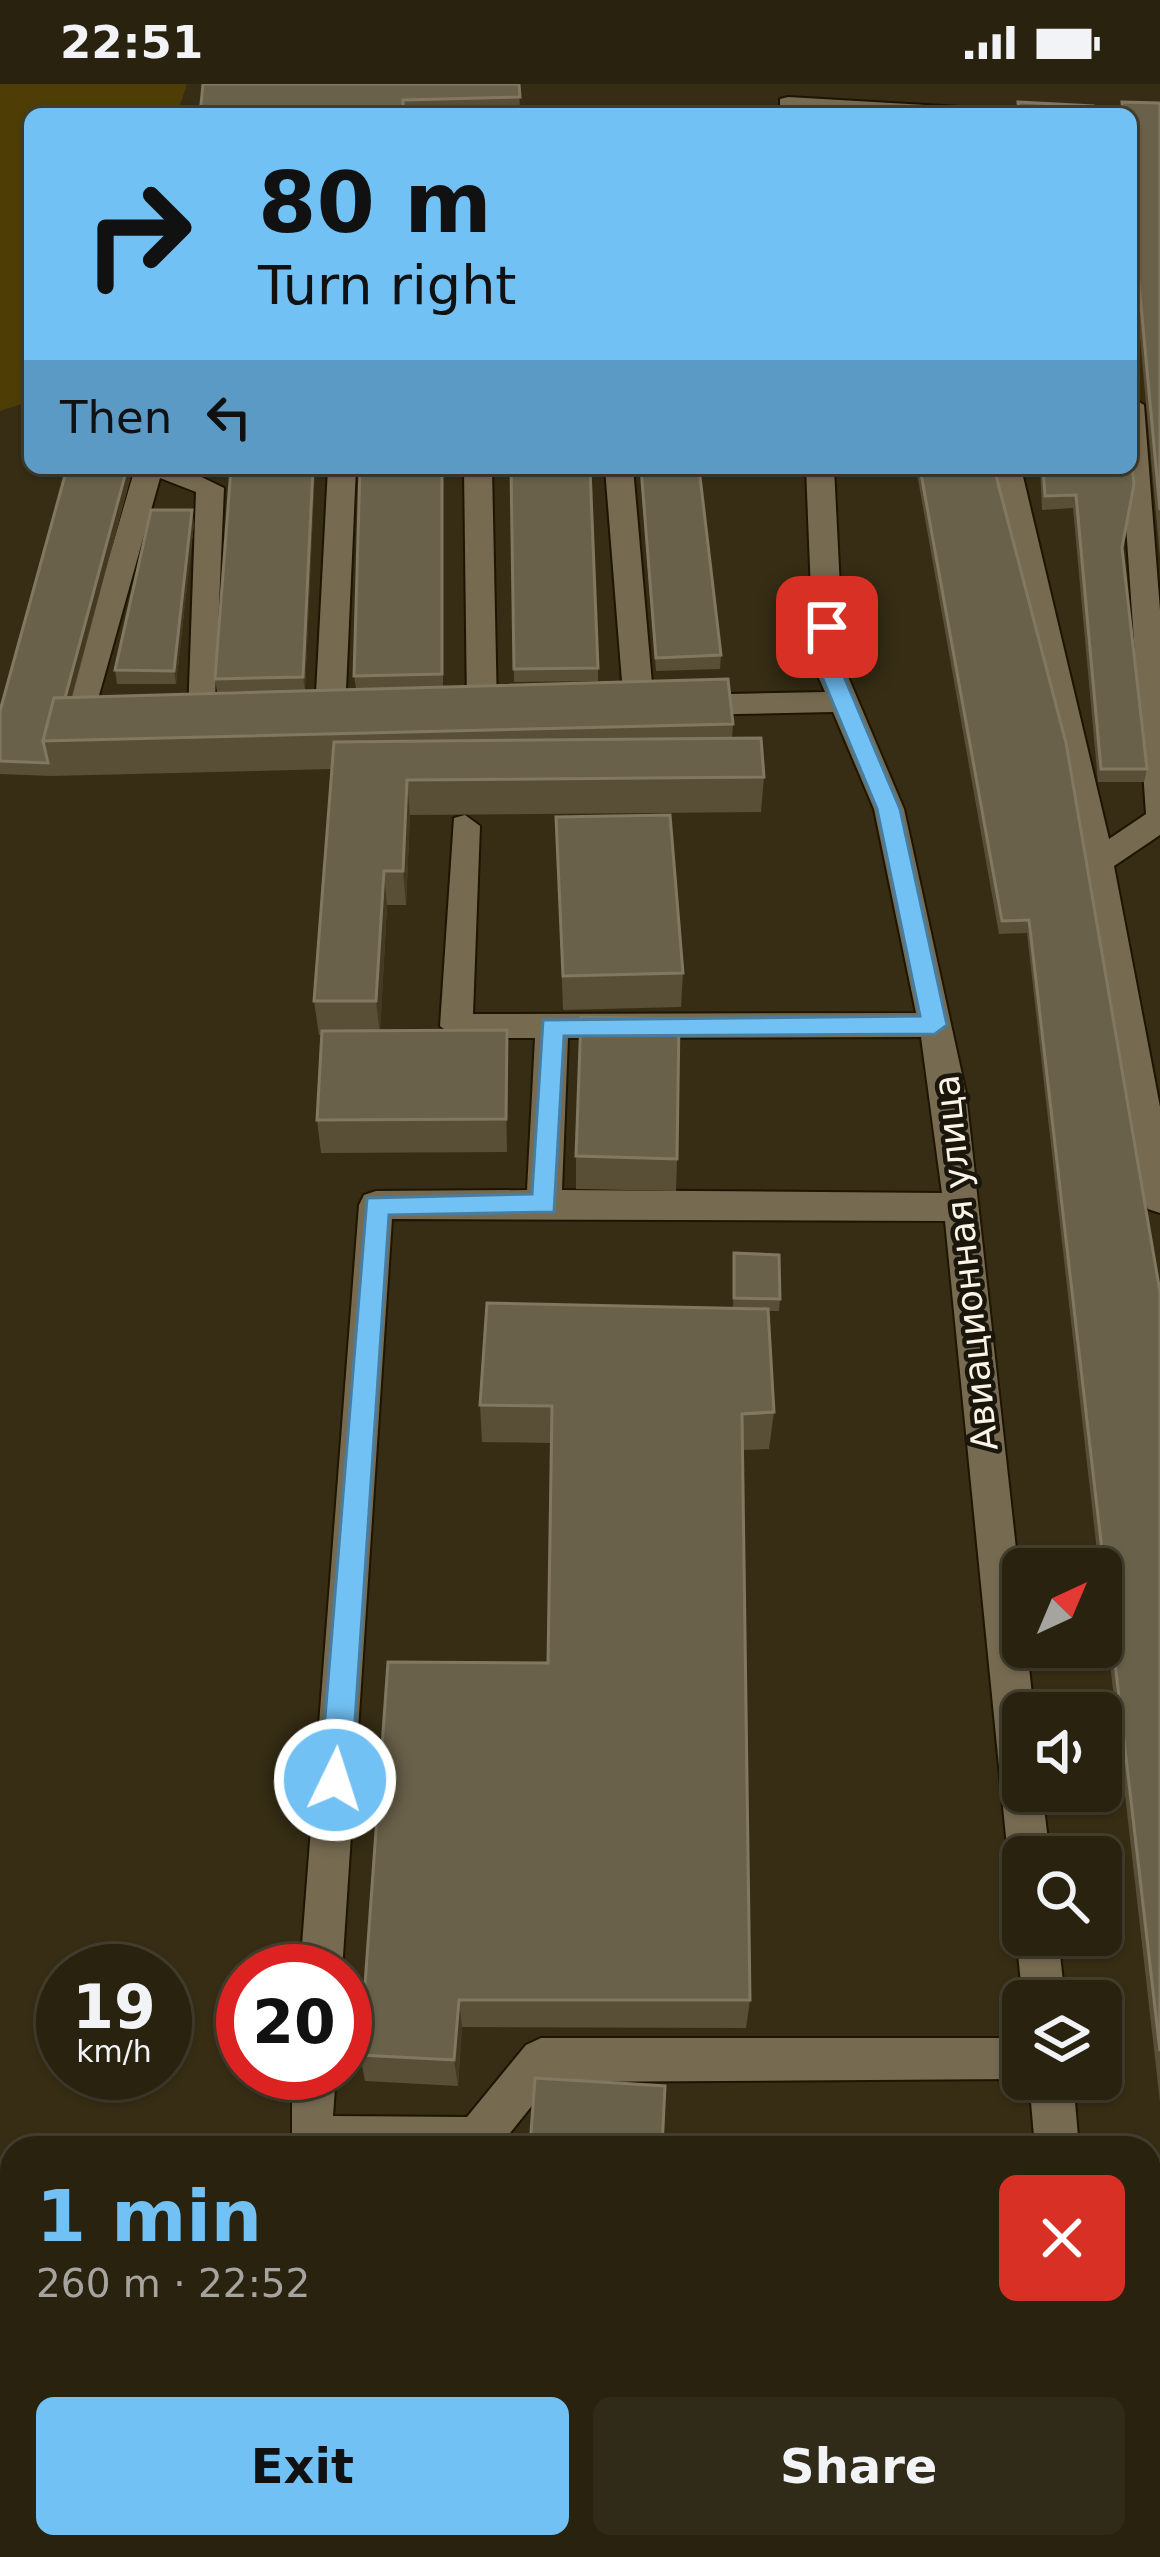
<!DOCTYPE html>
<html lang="en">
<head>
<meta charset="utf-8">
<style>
	body { margin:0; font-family:"DejaVu Sans",sans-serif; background:#302a18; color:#f1f3f6; height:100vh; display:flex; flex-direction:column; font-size:45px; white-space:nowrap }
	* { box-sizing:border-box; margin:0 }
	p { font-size:39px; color:#a5a49e }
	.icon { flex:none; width:66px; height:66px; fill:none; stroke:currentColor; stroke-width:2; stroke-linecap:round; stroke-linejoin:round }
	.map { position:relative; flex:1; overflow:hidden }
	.sheet { position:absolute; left:0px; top:2052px; width:1161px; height:423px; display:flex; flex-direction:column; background:#28220f; border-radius:36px 36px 0 0; box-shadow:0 3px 9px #0004,0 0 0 3px #443f2f }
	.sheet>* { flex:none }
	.top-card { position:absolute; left:24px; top:24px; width:1113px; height:366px; border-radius:18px; box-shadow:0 3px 9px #0004,0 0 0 3px #443f2f; background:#71c1f5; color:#111; overflow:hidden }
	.needle { width:78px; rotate:44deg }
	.controls { position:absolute; left:1002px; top:1464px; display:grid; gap:24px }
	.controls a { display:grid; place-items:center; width:120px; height:120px; border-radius:18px; background:#28220f; box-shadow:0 3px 9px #0004,0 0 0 3px #443f2f; font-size:60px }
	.speed { position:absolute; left:36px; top:1860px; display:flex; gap:24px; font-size:60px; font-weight:700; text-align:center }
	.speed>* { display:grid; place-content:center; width:156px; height:156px; border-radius:50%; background:#28220f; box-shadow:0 3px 9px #0004,0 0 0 3px #443f2f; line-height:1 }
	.speed small { font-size:30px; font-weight:400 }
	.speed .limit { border:18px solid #d22; background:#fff; color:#111 }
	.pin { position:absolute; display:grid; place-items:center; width:102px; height:102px; color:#fff; margin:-51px; border-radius:24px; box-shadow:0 6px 18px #0006 }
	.me { position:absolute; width:132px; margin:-66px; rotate:4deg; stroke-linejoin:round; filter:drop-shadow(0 0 9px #0008) }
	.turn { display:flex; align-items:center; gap:42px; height:252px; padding:0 36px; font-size:54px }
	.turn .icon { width:156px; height:156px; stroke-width:2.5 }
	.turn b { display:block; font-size:84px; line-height:102px }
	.then { display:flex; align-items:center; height:114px; padding:0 36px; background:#0003; gap:24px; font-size:45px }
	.round { display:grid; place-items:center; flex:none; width:126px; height:126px; border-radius:18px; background:#302a18 }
	.headline { display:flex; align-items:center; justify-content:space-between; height:204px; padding:0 36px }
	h1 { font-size:72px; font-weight:600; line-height:90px; color:#71c1f5 }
	.cta { display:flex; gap:24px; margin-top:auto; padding:24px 36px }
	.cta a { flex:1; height:138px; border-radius:18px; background:#71c1f5; color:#111; font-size:48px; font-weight:600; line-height:138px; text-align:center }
	.cta a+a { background:#302a18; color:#f1f3f6 }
	.status { display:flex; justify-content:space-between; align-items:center; height:84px; padding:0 60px; background:#28220f; direction:ltr }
	.status svg { height:33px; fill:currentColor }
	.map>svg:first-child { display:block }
	.green { fill:#4f3d06 }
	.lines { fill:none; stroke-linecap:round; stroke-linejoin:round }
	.minor-casing { stroke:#1e1500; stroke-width:4 }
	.minor { fill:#766b51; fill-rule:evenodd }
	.wall { fill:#594f37 }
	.shaded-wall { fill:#443a21 }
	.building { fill:#6a614a; stroke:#817862; stroke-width:3 }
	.route { fill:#71c1f5; stroke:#497d9f; stroke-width:3 }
	.labels { text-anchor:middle; stroke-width:9; stroke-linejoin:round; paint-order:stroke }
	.street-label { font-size:36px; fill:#faf4e6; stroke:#1a160b }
</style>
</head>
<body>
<div class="status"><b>22:51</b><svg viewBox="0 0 49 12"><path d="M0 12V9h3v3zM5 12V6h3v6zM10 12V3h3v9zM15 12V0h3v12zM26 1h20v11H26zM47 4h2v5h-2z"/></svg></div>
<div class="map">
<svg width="1160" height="2473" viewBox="0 0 1160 2473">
	<rect width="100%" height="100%" fill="#362d14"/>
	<path class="green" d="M 0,0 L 187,0 L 177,30 L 30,30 L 30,317 L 0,327 Z"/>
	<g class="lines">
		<g class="minor-casing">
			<g id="minor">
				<path d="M 788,13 L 960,23 L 972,30 L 780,25 L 780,15 Z"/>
				<path d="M 1131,313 L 1144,321 L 1160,526 L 1160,751 L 1114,782 L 1160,1023 L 1160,1129 L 1148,1125 L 1143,1115 L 1069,702 L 993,384 L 1021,384 L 1109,755 L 1146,730 L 1122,384 L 1131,384 Z"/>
				<path d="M 135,384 L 183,384 L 224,404 L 214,638 L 192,638 L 188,631 L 196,408 L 160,394 L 96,622 L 113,625 L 117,632 L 113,639 L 78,643 L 63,633 Z"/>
				<path d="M 328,384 L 356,384 L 345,628 L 330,638 L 315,628 Z"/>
				<path d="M 464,384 L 492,384 L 497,625 L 482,635 L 467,625 Z"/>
				<path d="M 605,384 L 633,384 L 654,622 L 639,632 L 624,622 Z"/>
				<path d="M 806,384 L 834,384 L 844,583 L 904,725 L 966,1009 L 1034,1629 L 1023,1629 L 1023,1707 L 1042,1707 L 1050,1773 L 1023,1773 L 1023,1790 L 1014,1787 L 1008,1773 L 945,1137 L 392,1135 L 342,1887 L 300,1887 L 359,1121 L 364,1111 L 376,1107 L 527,1106 L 535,954 L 456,954 L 440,942 L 454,734 L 465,731 L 480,742 L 473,930 L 916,929 L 874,725 L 833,628 L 686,631 L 671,621 L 686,611 L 825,608 L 814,583 ZM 921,953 L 942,1109 L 562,1106 L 568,954 Z"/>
				<path d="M 1022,1837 L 1023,1851 L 1058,1851 L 1065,1917 L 1023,1918 L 1016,1851 Z"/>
				<path d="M 541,1954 L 1023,1954 L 1023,1995 L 1073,1995 L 1079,2064 L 1035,2064 L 1029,1995 L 551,1998 L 498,2064 L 292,2064 L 292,1989 L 336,1989 L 333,2032 L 467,2033 L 526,1961 Z"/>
				<path d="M 12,2225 L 12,2274 L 0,2279 L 0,2230 Z"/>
				<path d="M 467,2463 L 515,2463 L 516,2473 L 468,2473 Z"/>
				<path d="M 1075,2463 L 1123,2463 L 1125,2473 L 1077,2473 Z"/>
			</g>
		</g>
		<use href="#minor" class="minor"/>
	</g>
	<g class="wall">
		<path d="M 519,0 L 520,30 L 200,30 Z"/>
		<path d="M 1122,18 L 1160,19 L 1160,473 L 1131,155 L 1131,30 L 1120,30 Z"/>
		<path d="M 67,384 L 133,384 L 72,614 L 356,605 L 354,592 L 443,384 L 443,603 L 733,640 L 732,655 L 764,693 L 761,728 L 410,731 L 406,821 L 387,821 L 380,947 L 507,946 L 507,1068 L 321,1069 L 317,1036 L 322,951 L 319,951 L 314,917 L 332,685 L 51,692 L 0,690 L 0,627 Z"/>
		<path d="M 315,384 L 305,606 L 217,608 L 215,595 Z"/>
		<path d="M 511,384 L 598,584 L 598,597 L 514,598 Z"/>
		<path d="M 640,384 L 699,384 L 721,571 L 720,585 L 656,587 Z"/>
		<path d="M 916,384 L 994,384 L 1160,1208 L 1160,2018 L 1101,1500 L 1101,1485 L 1099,1485 L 1027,849 L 999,850 Z"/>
		<path d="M 1040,384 L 1131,384 L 1122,464 L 1147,685 L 1144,698 L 1098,698 L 1073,424 L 1042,426 Z"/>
		<path d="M 194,439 L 176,600 L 117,600 L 115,586 Z"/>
		<path d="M 556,733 L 683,889 L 681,923 L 563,926 Z"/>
		<path d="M 576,1072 L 677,1075 L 676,1107 L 576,1105 Z"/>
		<path d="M 734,1169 L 780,1215 L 779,1227 L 768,1227 L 774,1328 L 769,1365 L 743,1366 L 750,1916 L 746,1944 L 462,1943 L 458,2002 L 365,1997 L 360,1971 L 548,1579 L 552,1359 L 482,1358 L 480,1321 L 733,1224 Z"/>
	</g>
	<g class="shaded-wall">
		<path d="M 127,384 L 133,384 L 60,656 L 54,657 Z"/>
		<path d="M 313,384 L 315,384 L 305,606 L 303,593 Z"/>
		<path d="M 192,426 L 194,439 L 176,600 L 174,587 Z"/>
		<path d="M 407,696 L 410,731 L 406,821 L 403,787 Z"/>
		<path d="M 384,787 L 387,821 L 380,951 L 376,917 Z"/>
		<path d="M 507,946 L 508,980 L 507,1068 L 506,1035 Z"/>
		<path d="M 459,1916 L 462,1943 L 458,2002 L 454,1976 Z"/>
		<rect x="370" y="2463" width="7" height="10"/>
	</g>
	<g class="building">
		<path d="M 203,0 L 519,0 L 520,13 L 403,16 L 403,30 L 200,30 Z"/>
		<path d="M 1018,18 L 1093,22 L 1093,30 L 1019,30 Z"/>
		<path d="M 1122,18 L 1160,19 L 1160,426 L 1131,114 L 1131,30 L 1123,30 Z"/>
		<path d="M 917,23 L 975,26 L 975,30 L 917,30 Z"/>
		<path d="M 1131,374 L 1134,400 L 1122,464 L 1147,685 L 1101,685 L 1076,411 L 1045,412 L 1043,384 L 1131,384 Z"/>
		<path d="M 67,384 L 127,384 L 65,614 L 54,614 L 43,657 L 48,679 L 0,677 L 0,627 Z"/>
		<path d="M 231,384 L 313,384 L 303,593 L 215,595 Z"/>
		<path d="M 360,384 L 442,384 L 442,590 L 354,592 Z"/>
		<path d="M 511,384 L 590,384 L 598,584 L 514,585 Z"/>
		<path d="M 641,384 L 699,384 L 721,571 L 656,574 Z"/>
		<path d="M 920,384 L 994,384 L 1066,659 L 1160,1208 L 1160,1967 L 1029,836 L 1002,837 Z"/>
		<path d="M 151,426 L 192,426 L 174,587 L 115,586 Z"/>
		<path d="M 728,595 L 733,640 L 43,657 L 54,614 Z"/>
		<path d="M 761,654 L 764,693 L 407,696 L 403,787 L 384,787 L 376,917 L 314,917 L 334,658 Z"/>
		<path d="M 670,731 L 683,889 L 563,892 L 556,733 Z"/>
		<path d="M 581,933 L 679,935 L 677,1075 L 576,1072 Z"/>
		<path d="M 507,946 L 506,1035 L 317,1036 L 322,947 Z"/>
		<path d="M 734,1169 L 779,1171 L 780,1215 L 734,1214 Z"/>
		<path d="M 487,1219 L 768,1225 L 774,1328 L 742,1330 L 750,1916 L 459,1916 L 454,1976 L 360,1971 L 388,1578 L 548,1579 L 552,1322 L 480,1321 Z"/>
		<path d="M 535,1994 L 665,2002 L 662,2064 L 566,2064 L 530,2062 Z"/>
		<path d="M 30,2463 L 370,2463 L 370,2473 L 29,2473 Z"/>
		<path d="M 630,2463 L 774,2463 L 775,2473 L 631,2473 Z"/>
	</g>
	<path class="route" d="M 827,536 L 838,543 L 840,583 L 900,725 L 947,941 L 935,950 L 564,952 L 554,1128 L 389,1131 L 351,1696 L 346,1706 L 324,1706 L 320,1696 L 367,1114 L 532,1110 L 543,936 L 920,932 L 877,725 L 818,583 L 816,543 Z"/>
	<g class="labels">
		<g class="street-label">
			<text transform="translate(965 1179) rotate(-96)" y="13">Авиационная улица</text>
		</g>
	</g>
</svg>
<div class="controls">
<a><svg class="needle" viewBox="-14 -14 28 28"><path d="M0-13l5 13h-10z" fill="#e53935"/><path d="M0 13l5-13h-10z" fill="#a5a49e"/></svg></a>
<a><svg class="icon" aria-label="sound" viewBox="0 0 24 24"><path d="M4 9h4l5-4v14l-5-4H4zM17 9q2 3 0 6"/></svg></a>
<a><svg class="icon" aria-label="search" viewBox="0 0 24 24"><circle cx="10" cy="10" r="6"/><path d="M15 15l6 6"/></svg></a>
<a><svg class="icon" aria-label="layers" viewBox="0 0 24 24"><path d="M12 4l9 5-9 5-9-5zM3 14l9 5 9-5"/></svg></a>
</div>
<div class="speed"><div>19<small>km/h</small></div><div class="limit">20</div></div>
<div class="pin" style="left:827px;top:543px;background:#d93025"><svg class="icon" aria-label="arrive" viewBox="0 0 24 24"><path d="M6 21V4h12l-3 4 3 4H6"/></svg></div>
<svg class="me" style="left:335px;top:1696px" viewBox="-20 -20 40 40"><circle r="17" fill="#71c1f5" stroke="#fff" stroke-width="3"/><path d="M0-11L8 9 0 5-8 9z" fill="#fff"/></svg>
<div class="top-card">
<div class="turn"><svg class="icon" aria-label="right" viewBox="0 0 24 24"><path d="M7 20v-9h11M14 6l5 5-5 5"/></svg><div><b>80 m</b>Turn right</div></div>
<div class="then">Then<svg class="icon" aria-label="left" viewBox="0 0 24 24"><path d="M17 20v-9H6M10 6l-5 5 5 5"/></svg></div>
</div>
<section class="sheet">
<div class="headline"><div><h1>1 min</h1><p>260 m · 22:52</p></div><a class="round" style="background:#d93025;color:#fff"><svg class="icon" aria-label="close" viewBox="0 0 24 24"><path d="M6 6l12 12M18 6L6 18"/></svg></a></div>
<div class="cta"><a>Exit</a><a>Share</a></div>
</section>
</div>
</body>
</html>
